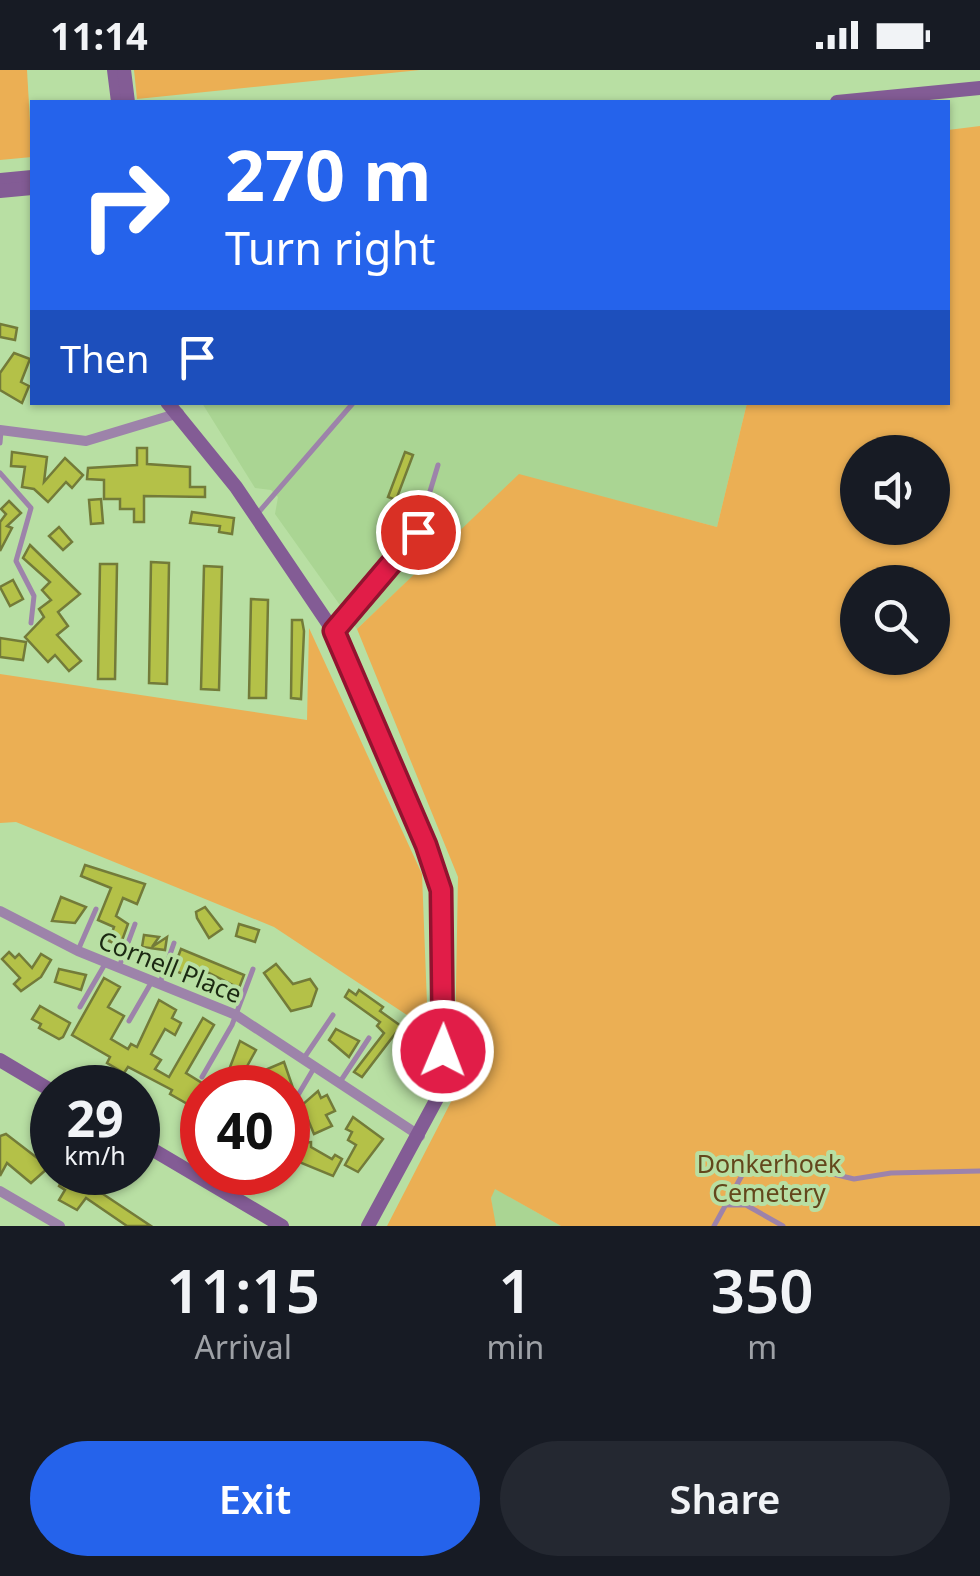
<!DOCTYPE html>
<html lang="en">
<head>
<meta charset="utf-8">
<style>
	body { margin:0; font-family:"Noto Sans",sans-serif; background:#242831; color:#f1f3f6; height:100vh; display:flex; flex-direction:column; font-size:38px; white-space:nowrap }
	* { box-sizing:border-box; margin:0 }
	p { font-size:32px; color:#9ea1a6 }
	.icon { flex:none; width:55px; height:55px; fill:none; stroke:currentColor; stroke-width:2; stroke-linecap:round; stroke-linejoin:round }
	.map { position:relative; height:1156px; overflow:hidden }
	.drawer { display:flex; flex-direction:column; background:#171b24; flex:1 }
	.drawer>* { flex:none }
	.banner { position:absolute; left:30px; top:30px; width:920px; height:305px; border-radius:0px; box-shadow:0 2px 8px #0004; background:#2563eb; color:#fff; overflow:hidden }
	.tools { position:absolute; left:840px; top:365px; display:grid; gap:20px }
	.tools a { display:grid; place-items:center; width:110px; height:110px; border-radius:50%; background:#171b24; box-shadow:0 2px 8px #0004; font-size:50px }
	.speed { position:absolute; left:30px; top:995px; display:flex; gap:20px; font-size:50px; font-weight:700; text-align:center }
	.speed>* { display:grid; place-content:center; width:130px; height:130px; border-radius:50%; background:#171b24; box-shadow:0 2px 8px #0004; line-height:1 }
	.speed small { font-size:25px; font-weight:400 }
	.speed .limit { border:15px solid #d22; background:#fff; color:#111 }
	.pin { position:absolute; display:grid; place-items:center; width:85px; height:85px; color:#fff; margin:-42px; border:5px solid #fff; border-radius:50%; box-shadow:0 2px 10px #0007 }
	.me { position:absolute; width:110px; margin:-55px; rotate:1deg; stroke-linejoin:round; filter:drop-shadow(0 0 8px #0008) }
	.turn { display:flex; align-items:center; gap:35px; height:210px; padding:0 30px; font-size:45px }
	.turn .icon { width:130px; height:130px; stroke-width:2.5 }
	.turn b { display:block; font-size:70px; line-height:85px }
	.then { display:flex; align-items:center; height:95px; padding:0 30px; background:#0003; gap:20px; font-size:38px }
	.eta { display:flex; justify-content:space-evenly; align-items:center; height:170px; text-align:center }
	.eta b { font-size:60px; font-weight:600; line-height:70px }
	.button { display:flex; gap:20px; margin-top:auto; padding:20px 30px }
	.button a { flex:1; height:115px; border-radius:60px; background:#2563eb; color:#fff; font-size:40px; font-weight:600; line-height:115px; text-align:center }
	.button a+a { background:#242831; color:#f1f3f6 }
	.status { display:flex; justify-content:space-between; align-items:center; height:70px; padding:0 50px; background:#171b24; direction:ltr }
	.status svg { height:28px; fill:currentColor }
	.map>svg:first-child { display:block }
	.built { fill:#aad593 }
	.green { fill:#ebaf54; fill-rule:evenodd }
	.building { fill:#b4c148; stroke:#737b39; stroke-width:2.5 }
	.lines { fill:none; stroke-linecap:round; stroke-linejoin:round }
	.lane { stroke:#9d83aa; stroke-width:5 }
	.street { stroke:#9d83aa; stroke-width:10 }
	.secondary { stroke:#835c95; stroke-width:14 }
	.route-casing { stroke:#92132f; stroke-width:25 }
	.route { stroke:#e11d48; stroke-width:18 }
	.labels { text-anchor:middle; stroke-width:8; stroke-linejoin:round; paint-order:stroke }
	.street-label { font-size:25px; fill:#1b2912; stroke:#b8dfa3 }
	.park-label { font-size:25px; fill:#63471c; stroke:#b8dfa3 }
</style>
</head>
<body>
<div class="status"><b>11:14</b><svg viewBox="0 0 49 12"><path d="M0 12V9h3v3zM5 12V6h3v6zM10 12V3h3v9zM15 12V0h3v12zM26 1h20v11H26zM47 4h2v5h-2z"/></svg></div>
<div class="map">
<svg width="980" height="1156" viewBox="0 0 980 1156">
	<rect width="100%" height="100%" fill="#b8dfa3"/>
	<g class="built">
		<path d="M 202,333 L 747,333 L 717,457 L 519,405 L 357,559 L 275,444 L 278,427 L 271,420 L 255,418 Z"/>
		<path d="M 494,1118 L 561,1156 L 495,1156 L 491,1128 Z"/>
	</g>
	<g class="green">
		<path d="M 0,0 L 27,0 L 32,87 L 0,90 Z"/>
		<path d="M 134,0 L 420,0 L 137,29 Z"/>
		<path d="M 980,56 L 980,1156 L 561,1156 L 495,1119 L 491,1128 L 496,1156 L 387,1156 L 454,1026 L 458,807 L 357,559 L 519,404 L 717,457 L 747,333 L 948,332 L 948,60 ZM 858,382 L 932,382 L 932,458 L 858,458 ZM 858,512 L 932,512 L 932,588 L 858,588 Z"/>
		<path d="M 309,558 L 422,804 L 428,959 L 274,857 L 16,752 L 0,753 L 0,604 L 307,650 Z"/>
	</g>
	<g class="building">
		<path d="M 0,254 L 17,258 L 15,270 L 0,267 Z"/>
		<path d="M 14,283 L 30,289 L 21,312 L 29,316 L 22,333 L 0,320 L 0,303 Z"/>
		<path d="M 137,378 L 147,378 L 147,394 L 190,397 L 190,417 L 205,417 L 205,427 L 144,426 L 144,452 L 134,452 L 134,439 L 120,439 L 120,429 L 104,429 L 104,410 L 87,409 L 88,398 L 137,395 Z"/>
		<path d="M 12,382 L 47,387 L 44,412 L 65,388 L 83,405 L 72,418 L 66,412 L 48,432 L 34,419 L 22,417 L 25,397 L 11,396 Z"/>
		<path d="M 405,382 L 413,385 L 396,430 L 388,427 Z"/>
		<path d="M 101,429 L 103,453 L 91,454 L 89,430 Z"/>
		<path d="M 9,431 L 21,443 L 7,456 L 12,458 L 0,481 L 0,452 L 6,444 L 1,439 Z"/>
		<path d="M 192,442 L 234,448 L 232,464 L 219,462 L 220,456 L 190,453 Z"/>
		<path d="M 59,457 L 72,472 L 63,480 L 49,466 Z"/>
		<path d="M 30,475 L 80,524 L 58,542 L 68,556 L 57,565 L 81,591 L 69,601 L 55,585 L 48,592 L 25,567 L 44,547 L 39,539 L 51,530 L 42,520 L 50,512 L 23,488 Z"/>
		<path d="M 151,492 L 169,493 L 167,614 L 149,613 Z"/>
		<path d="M 100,494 L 117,494 L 115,609 L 98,609 Z"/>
		<path d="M 204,496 L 222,497 L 219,620 L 201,619 Z"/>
		<path d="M 13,510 L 23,529 L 10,536 L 0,517 Z"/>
		<path d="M 251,529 L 268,530 L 266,628 L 249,628 Z"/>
		<path d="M 292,550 L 302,550 L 304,561 L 301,629 L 291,628 Z"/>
		<path d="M 0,568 L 26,572 L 23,590 L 0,587 Z"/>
		<path d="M 85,795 L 145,814 L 137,834 L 123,828 L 116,846 L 128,854 L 120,876 L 109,871 L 114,857 L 98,850 L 111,818 L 81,806 Z"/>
		<path d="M 61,827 L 86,837 L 75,853 L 52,851 Z"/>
		<path d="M 205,837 L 222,859 L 209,868 L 197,848 L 196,842 Z"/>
		<path d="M 239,854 L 259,860 L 255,872 L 236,866 Z"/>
		<path d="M 144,865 L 159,867 L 152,877 L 167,867 L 165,880 L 142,877 Z"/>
		<path d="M 181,879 L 244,905 L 239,918 L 207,902 L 203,912 L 173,900 Z"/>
		<path d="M 9,882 L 15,888 L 19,884 L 32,898 L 41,884 L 51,890 L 41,907 L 21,921 L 14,914 L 20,908 L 2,889 Z"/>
		<path d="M 276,894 L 293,914 L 310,909 L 317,919 L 311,936 L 291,941 L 264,903 Z"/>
		<path d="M 59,899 L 86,905 L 81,920 L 55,912 Z"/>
		<path d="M 104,908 L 120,917 L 108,937 L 124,946 L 111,969 L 128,979 L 131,974 L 137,977 L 159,930 L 176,940 L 172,948 L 181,953 L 175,965 L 165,959 L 151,984 L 161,990 L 155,999 L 169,1007 L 203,948 L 214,955 L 186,1003 L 202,1013 L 202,1044 L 198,1052 L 184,1044 L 189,1035 L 170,1024 L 172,1020 L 128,997 L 124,1003 L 107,993 L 110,987 L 72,965 Z"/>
		<path d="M 349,920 L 356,925 L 359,920 L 383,937 L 380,941 L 401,956 L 362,1007 L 354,1002 L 384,963 L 377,956 L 380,952 L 345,927 Z"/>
		<path d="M 40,936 L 70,953 L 63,967 L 59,969 L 39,958 L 41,954 L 32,949 Z"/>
		<path d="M 336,959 L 359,971 L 349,987 L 329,970 Z"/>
		<path d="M 403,960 L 419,971 L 410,984 L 398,975 Z"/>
		<path d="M 240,971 L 256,980 L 235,1018 L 222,1018 Z"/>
		<path d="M 284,992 L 293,1018 L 269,1018 L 265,1000 Z"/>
		<path d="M 318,1021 L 321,1028 L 327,1025 L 335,1041 L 326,1045 L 332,1056 L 314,1064 L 302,1035 Z"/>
		<path d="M 353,1047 L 383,1069 L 358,1102 L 345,1095 L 356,1075 L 348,1070 L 352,1062 L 346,1059 Z"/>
		<path d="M 6,1064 L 49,1097 L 31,1113 L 7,1093 L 0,1106 L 0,1066 Z"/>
		<path d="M 311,1072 L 311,1077 L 332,1089 L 335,1085 L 342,1089 L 333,1106 L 299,1092 L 299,1086 L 288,1087 L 288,1074 Z"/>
		<path d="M 65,1105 L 100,1122 L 151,1156 L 127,1156 L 86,1128 L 77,1140 L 59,1130 L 65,1120 L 59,1116 Z"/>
	</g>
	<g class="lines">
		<g class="lane">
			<path d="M 0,373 L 1,361"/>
			<path d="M 0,403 L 31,438 L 16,491 L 34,526 L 31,553"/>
			<path d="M 258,443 L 354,332"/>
			<path d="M 337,559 L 418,461 L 438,395"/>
			<path d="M 79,878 L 96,839"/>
			<path d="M 119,897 L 135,854"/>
			<path d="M 160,913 L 174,873"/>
			<path d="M 80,937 L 105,894"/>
			<path d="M 129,951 L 151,913"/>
			<path d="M 304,988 L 333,945"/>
			<path d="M 202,1007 L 232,955 L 253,899"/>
			<path d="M 340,1012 L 369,968"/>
			<path d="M 288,1042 L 314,998"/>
			<path d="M 728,1135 L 746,1135 L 783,1156"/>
			<path d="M 714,1156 L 746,1098 L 766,1088 L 854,1109 L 891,1103 L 980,1101"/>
		</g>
		<g class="street">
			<path d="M 0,360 L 86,371 L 179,343"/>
			<path d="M 0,841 L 78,881 L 236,945 L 420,1066"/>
			<path d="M 0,1121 L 60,1156"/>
		</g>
		<g class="secondary">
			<path d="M 114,0 L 118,32"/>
			<path d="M 124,0 L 128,32"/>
			<path d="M 837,32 L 980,18"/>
			<path d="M 0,110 L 32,107"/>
			<path d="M 0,121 L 32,118"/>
			<path d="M 167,332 L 236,417 L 338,568 L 441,821 L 440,1023 L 368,1156"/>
			<path d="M 0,990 L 52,1021"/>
			<path d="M 138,1071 L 282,1156"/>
		</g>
	</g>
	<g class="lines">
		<g class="route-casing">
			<path id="route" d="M 418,462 L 334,561 L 426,775 L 441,820 L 443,981"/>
		</g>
		<use href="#route" class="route"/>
	</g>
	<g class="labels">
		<g class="street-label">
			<text transform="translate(170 897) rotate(22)" y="9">Cornell Place</text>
		</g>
		<g class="park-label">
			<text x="769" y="1103">Donkerhoek<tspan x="769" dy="29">Cemetery</tspan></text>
		</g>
	</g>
</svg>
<div class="tools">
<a><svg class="icon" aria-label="sound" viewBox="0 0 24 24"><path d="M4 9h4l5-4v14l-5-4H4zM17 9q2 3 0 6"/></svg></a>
<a><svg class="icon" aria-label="search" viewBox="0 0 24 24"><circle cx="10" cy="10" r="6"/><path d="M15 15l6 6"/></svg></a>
</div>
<div class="speed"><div>29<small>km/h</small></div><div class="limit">40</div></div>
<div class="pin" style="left:418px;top:462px;background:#d93025"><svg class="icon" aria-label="arrive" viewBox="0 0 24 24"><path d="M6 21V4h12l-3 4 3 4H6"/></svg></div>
<svg class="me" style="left:443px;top:981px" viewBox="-20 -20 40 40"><circle r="17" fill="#e11d48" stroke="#fff" stroke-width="3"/><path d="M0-11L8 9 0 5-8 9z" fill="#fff"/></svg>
<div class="banner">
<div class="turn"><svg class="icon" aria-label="right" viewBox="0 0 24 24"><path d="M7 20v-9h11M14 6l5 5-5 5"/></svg><div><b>270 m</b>Turn right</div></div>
<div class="then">Then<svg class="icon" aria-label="arrive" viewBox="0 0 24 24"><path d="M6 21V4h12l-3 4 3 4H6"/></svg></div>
</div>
</div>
<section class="drawer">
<div class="eta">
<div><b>11:15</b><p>Arrival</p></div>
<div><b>1</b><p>min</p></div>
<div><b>350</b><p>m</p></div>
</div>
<div class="button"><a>Exit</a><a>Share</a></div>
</section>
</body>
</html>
